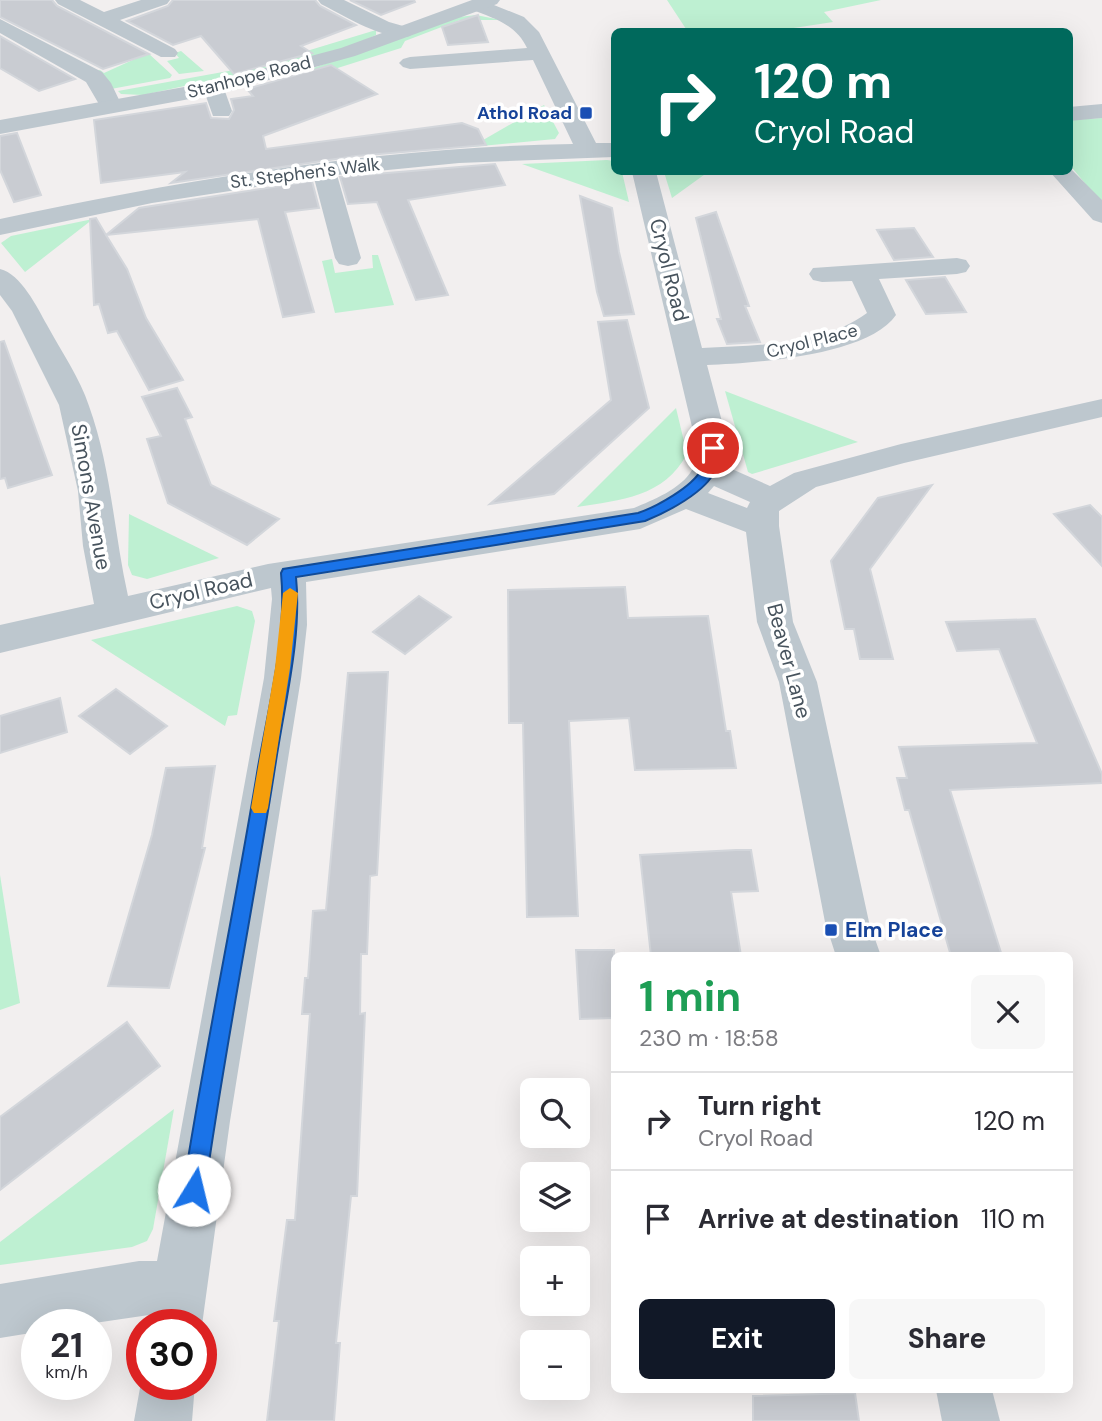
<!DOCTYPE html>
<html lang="en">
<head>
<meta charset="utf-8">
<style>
	body { margin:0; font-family:"DM Sans",sans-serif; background:#f7f7f7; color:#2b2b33; height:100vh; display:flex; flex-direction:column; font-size:26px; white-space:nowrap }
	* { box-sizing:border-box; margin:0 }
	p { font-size:23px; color:#7c7c81 }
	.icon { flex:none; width:38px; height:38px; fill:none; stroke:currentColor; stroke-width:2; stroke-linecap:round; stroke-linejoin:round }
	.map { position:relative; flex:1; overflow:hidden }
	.side { position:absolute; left:611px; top:952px; width:462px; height:441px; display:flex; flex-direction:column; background:#fff; border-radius:10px; box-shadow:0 7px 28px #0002 }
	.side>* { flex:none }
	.guide { position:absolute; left:611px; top:28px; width:462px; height:147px; border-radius:10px; box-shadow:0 7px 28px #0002; background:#00695c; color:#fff; overflow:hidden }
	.controls { position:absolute; left:520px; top:1078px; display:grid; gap:14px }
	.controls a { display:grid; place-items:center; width:70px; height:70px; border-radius:10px; background:#fff; box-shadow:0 7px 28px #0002; font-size:35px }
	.speed { position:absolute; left:21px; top:1309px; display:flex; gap:14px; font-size:35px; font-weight:700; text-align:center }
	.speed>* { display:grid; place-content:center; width:91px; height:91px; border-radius:50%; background:#fff; box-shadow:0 7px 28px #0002; line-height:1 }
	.speed small { font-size:18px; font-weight:400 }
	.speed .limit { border:10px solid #d22; background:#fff; color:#111 }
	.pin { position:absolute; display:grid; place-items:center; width:60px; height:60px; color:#fff; margin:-30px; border:4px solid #fff; border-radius:50%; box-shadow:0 2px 7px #0007 }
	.me { position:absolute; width:77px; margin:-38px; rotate:9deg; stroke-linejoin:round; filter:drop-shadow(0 0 5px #0008) }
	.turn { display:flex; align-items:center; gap:24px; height:147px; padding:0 28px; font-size:32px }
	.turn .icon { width:91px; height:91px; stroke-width:2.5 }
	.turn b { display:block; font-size:49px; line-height:60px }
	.round { display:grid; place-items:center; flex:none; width:74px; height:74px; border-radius:10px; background:#f7f7f7 }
	.overview { display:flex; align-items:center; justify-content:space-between; height:119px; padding:0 28px }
	h1 { font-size:42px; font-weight:700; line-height:52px; color:#1e9e55 }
	.primary-button { display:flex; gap:14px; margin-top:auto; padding:14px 28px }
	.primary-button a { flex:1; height:80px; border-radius:10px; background:#111827; color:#fff; font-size:28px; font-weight:700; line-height:80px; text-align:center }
	.primary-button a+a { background:#f7f7f7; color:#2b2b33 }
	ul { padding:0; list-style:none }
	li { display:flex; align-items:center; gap:21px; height:98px; padding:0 28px; border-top:2px solid #e1e1e2 }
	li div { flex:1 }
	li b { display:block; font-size:26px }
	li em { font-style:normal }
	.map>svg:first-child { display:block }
	.green { fill:#bef0d2 }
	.building { fill:#c9ccd2; stroke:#d3d6db; stroke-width:2 }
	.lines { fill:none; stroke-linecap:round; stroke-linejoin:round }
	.minor { fill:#bdc7ce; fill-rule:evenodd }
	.tertiary { fill:#bdc7ce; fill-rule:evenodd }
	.route { fill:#1a73e8; stroke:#114b97; stroke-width:2 }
	.slow { fill:#f59e0b }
	.transit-dot { fill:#1a4fb4; stroke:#fff; stroke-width:2.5 }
	.labels { text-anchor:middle; stroke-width:7; stroke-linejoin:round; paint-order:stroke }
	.far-street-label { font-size:18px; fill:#47535d; stroke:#fff }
	.far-transit-label { font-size:18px; font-weight:bold; fill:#164399; stroke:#fff; text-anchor:end }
	.street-label { font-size:21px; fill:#47535d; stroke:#fff }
	.transit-label { font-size:21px; font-weight:bold; fill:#164399; stroke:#fff; text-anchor:start }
</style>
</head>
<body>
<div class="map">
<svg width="1102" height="1421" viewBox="0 0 1102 1421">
	<rect width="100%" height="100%" fill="#f2efef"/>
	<g class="green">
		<path d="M 667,0 L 881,0 L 824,12 L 833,22 L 774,31 L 688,32 Z"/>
		<path d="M 476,15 L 501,20 L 460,20 L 405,41 L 401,48 L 306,78 L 299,73 L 459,17 Z"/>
		<path d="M 376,30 L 376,35 C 347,50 313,56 282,65 L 277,60 Z"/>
		<path d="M 181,51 L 204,71 L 179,74 L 167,61 L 179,58 L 175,53 Z"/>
		<path d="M 148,53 L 172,75 L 170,78 L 111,89 L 95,72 L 100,70 L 104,73 Z"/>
		<path d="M 262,65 L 267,68 L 143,95 L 121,94 L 118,91 Z"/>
		<path d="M 544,105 L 559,133 L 555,139 L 471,147 Z"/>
		<path d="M 1102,118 L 1102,204 L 1069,164 L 1069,120 Z"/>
		<path d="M 607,160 L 614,161 L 614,172 L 622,172 L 629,202 L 522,164 Z"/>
		<path d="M 664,172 L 708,172 L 672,198 Z"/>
		<path d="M 93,219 L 25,272 L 1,243 L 11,236 Z"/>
		<path d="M 372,255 L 378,255 L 394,305 L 335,313 L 322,261 L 332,259 L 335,273 L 373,268 Z"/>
		<path d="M 725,391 L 858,442 L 752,474 L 748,472 Z"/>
		<path d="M 676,408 L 687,454 C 664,497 621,500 577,507 Z"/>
		<path d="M 129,514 L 219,558 L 147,579 L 132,575 L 128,565 Z"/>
		<path d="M 237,606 L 252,611 L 255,621 L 237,715 L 228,716 L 225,726 L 91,640 Z"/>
		<path d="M 0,875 L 20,1003 L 0,1010 Z"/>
		<path d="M 174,1109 L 153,1229 L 147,1241 L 132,1247 L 0,1265 L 0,1242 Z"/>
	</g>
	<g class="building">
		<path d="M 0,0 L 52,0 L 57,6 L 149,54 L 103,69 L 0,17 Z"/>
		<path d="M 173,0 L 315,0 L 320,6 L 356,25 L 301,46 L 312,53 L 234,74 L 201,36 L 173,45 L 127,21 L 168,6 Z"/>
		<path d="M 350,0 L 414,0 L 415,2 L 381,15 Z"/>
		<path d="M 478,15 L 488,42 L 448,45 L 442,27 Z"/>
		<path d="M 0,36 L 75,79 L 39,91 L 0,68 Z"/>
		<path d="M 331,65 L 377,94 L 263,136 L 266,149 L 462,123 L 478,129 L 486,145 L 356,156 L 171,183 L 185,172 L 101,183 L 94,120 L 206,103 L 211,118 L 229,119 L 234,110 L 231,99 L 253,96 L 247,89 Z"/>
		<path d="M 17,133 L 41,195 L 14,202 L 0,170 L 0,136 Z"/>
		<path d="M 495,164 L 505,185 L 408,200 L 448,295 L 416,300 L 377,202 L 348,204 L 340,177 Z"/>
		<path d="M 312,181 L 319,208 L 285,212 L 314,312 L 283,317 L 258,219 L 106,235 L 127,269 L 146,318 L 183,380 L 149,390 L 117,331 L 108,333 L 99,304 L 94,305 L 90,219 L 96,218 L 106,235 L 139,208 Z"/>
		<path d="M 580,196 L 612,208 L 619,252 L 634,314 L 604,316 L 597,292 Z"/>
		<path d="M 716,212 L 749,306 L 745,306 L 760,342 L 727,344 L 717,319 L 721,319 L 696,218 Z"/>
		<path d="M 914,228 L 933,257 L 894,260 L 877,230 Z"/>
		<path d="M 945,277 L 966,312 L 926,314 L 906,280 Z"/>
		<path d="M 627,320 L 649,408 L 554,494 L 490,504 L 611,400 L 598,322 Z"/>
		<path d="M 4,341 L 52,475 L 8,488 L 5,478 L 0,479 L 0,342 Z"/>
		<path d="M 177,388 L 192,417 L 185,419 L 211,485 L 279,519 L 247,545 L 168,503 L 147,439 L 161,436 L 142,397 Z"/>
		<path d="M 932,485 L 870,569 L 893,659 L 860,659 L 854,629 L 845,629 L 831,561 L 878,498 Z"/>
		<path d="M 1090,505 L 1102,517 L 1102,566 L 1054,514 Z"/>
		<path d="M 625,587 L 628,618 L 708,616 L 726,731 L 730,731 L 736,768 L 635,770 L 629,718 L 569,721 L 578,916 L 527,917 L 523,723 L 509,723 L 508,590 Z"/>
		<path d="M 419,596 L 451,617 L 405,654 L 373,632 Z"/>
		<path d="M 1035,619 L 1102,774 L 1102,783 L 950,790 L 1002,956 L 951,956 L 909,810 L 905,810 L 897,778 L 907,778 L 899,747 L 1037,743 L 999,649 L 957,651 L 946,622 Z"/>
		<path d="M 388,672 L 377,875 L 370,876 L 367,954 L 361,954 L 360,1014 L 365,1013 L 357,1196 L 351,1196 L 336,1343 L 340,1343 L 334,1421 L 267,1421 L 279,1321 L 274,1321 L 287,1220 L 295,1220 L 310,1014 L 302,1014 L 305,978 L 308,978 L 313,911 L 326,910 L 348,673 Z"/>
		<path d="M 116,689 L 167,726 L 130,754 L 79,716 Z"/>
		<path d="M 60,698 L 67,732 L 0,753 L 0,716 Z"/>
		<path d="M 215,766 L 202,848 L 205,848 L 169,988 L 108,986 L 152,835 L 166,768 Z"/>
		<path d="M 736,850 L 751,850 L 758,891 L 731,892 L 741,956 L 651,956 L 640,855 Z"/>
		<path d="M 576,950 L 614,950 L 614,1018 L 580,1019 Z"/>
		<path d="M 127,1022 L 160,1066 L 0,1190 L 0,1117 Z"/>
		<path d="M 855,1393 L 859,1421 L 753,1421 L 753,1396 Z"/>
	</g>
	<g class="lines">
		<g class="minor">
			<path d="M 55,0 L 80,0 L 104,12 L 141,0 L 170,0 L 167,4 L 120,20 L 175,49 L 178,53 L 175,57 L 161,57 L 58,4 Z"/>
			<path d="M 318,0 L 344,0 L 389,22 L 410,28 L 413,32 L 410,36 C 386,42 343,15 321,4 Z"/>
			<path d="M 473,0 L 484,1 L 524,17 L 539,32 L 596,143 L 614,143 L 614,157 L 459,163 L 337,175 L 361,258 L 357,264 L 348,266 L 339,264 L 335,258 L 314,178 L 152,203 L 0,235 L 0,219 C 189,179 380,147 573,144 L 533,60 L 410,69 L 403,67 L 399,63 L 403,59 L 410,57 L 527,48 C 516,24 493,18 470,9 L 467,5 Z"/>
			<path d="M 0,19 L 102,72 L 111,83 L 122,106 L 119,111 L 103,111 L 86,82 L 0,33 Z"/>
			<path d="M 214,81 L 222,83 L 232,111 L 229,116 L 213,116 L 203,88 L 206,83 Z"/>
			<path d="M 1102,104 L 1102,118 L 1069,121 L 1069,107 Z"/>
			<path d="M 1069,167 L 1102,200 L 1102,223 L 1093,220 L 1050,172 L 1069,172 Z"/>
			<path d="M 632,172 L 656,172 L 702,348 C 755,345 823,346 867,313 L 852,281 L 822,282 L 813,280 L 809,274 L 813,268 L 957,258 L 966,260 L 970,266 L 966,272 L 957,274 L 879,279 L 896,315 C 868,356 754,363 707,365 L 729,448 L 725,466 L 770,486 L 794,473 L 901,444 L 1102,399 L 1102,417 L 904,463 L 816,487 L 779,511 L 779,526 L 793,622 L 817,682 L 869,922 L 881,956 L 836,956 L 825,922 L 779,682 L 757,622 L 746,532 L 686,509 L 640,529 L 306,582 L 307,625 L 301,678 L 230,1121 L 202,1325 L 201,1328 L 201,1325 L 148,1325 L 149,1315 L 81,1325 L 37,1325 L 37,1332 L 0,1338 L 0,1284 L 139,1261 L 157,1261 L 264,678 L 272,599 L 271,588 L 0,653 L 0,625 L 94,604 L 83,546 L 78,491 L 59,405 L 12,311 L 0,295 L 0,269 C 21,274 37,307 47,325 C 61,351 80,378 89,406 C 111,467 114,533 128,596 L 268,564 L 634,508 C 653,500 681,489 692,470 C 696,464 696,455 697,448 ZM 714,486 L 750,502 L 747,508 L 708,493 Z"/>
			<path d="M 142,1377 L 142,1384 L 195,1384 L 192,1421 L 134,1421 Z"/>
			<path d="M 936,1390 L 992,1390 L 1000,1421 L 942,1421 Z"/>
		</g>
		<path class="tertiary" d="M 472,0 L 500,0 L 497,4 L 355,56 L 222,93 L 0,134 L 0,120 L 212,82 L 341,48 Z"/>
	</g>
	<path class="route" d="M 713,444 L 719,448 C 718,455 717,463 715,470 C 707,492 665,513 645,521 L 296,577 C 302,637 285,701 276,761 C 254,904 225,1046 205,1190 L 201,1197 L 194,1200 L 186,1197 L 183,1190 C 205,1048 235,908 258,767 C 269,704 287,637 281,573 L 283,569 L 638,513 C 656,507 692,487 701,470 C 704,464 705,454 706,448 Z"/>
	<path class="slow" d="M 290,588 L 298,593 L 290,668 L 268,808 L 266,813 L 254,813 L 251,808 L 275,668 L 283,593 Z"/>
	<g class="transit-dot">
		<rect x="579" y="106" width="14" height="14" rx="3.5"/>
		<rect x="824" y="923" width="14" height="14" rx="3.5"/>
	</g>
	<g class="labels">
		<g class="far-street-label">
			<text transform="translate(249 77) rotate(-14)" y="6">Stanhope Road</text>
			<text transform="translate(305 173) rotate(-7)" y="6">St. Stephen's Walk</text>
			<text transform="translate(812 341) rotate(-14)" y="6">Cryol Place</text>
		</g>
		<g class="far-transit-label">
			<text x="572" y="119">Athol Road</text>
		</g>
		<g class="street-label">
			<text transform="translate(669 270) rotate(76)" y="7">Cryol Road</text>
			<text transform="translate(91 497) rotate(80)" y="7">Simons Avenue</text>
			<text transform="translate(201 591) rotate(-13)" y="7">Cryol Road</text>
			<text transform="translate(789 661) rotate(75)" y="7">Beaver Lane</text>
		</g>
		<g class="transit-label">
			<text x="845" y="937">Elm Place</text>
		</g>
	</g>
</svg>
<div class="controls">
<a><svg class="icon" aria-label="search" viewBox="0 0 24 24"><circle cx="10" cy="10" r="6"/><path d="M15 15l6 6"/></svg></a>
<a><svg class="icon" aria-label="layers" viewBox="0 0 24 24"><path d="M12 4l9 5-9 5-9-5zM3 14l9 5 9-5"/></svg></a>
<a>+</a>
<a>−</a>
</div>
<div class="speed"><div>21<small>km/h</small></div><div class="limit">30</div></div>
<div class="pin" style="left:713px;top:448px;background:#d93025"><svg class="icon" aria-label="arrive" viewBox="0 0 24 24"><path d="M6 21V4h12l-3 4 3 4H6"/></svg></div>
<svg class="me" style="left:194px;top:1190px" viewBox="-20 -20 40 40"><circle r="19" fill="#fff"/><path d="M0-13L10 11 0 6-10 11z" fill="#1a73e8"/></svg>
<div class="guide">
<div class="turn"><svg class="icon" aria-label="right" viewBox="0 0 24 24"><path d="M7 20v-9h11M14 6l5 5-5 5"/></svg><div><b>120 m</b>Cryol Road</div></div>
</div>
<section class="side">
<div class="overview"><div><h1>1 min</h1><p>230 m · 18:58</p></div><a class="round"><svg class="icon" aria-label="close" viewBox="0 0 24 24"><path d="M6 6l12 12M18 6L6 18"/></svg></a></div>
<ul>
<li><svg class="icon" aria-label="right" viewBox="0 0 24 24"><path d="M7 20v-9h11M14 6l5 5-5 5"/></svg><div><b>Turn right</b><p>Cryol Road</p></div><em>120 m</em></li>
<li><svg class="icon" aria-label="arrive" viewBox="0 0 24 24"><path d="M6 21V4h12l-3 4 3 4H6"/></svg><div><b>Arrive at destination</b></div><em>110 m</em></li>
</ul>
<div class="primary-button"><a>Exit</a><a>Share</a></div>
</section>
</div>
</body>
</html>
